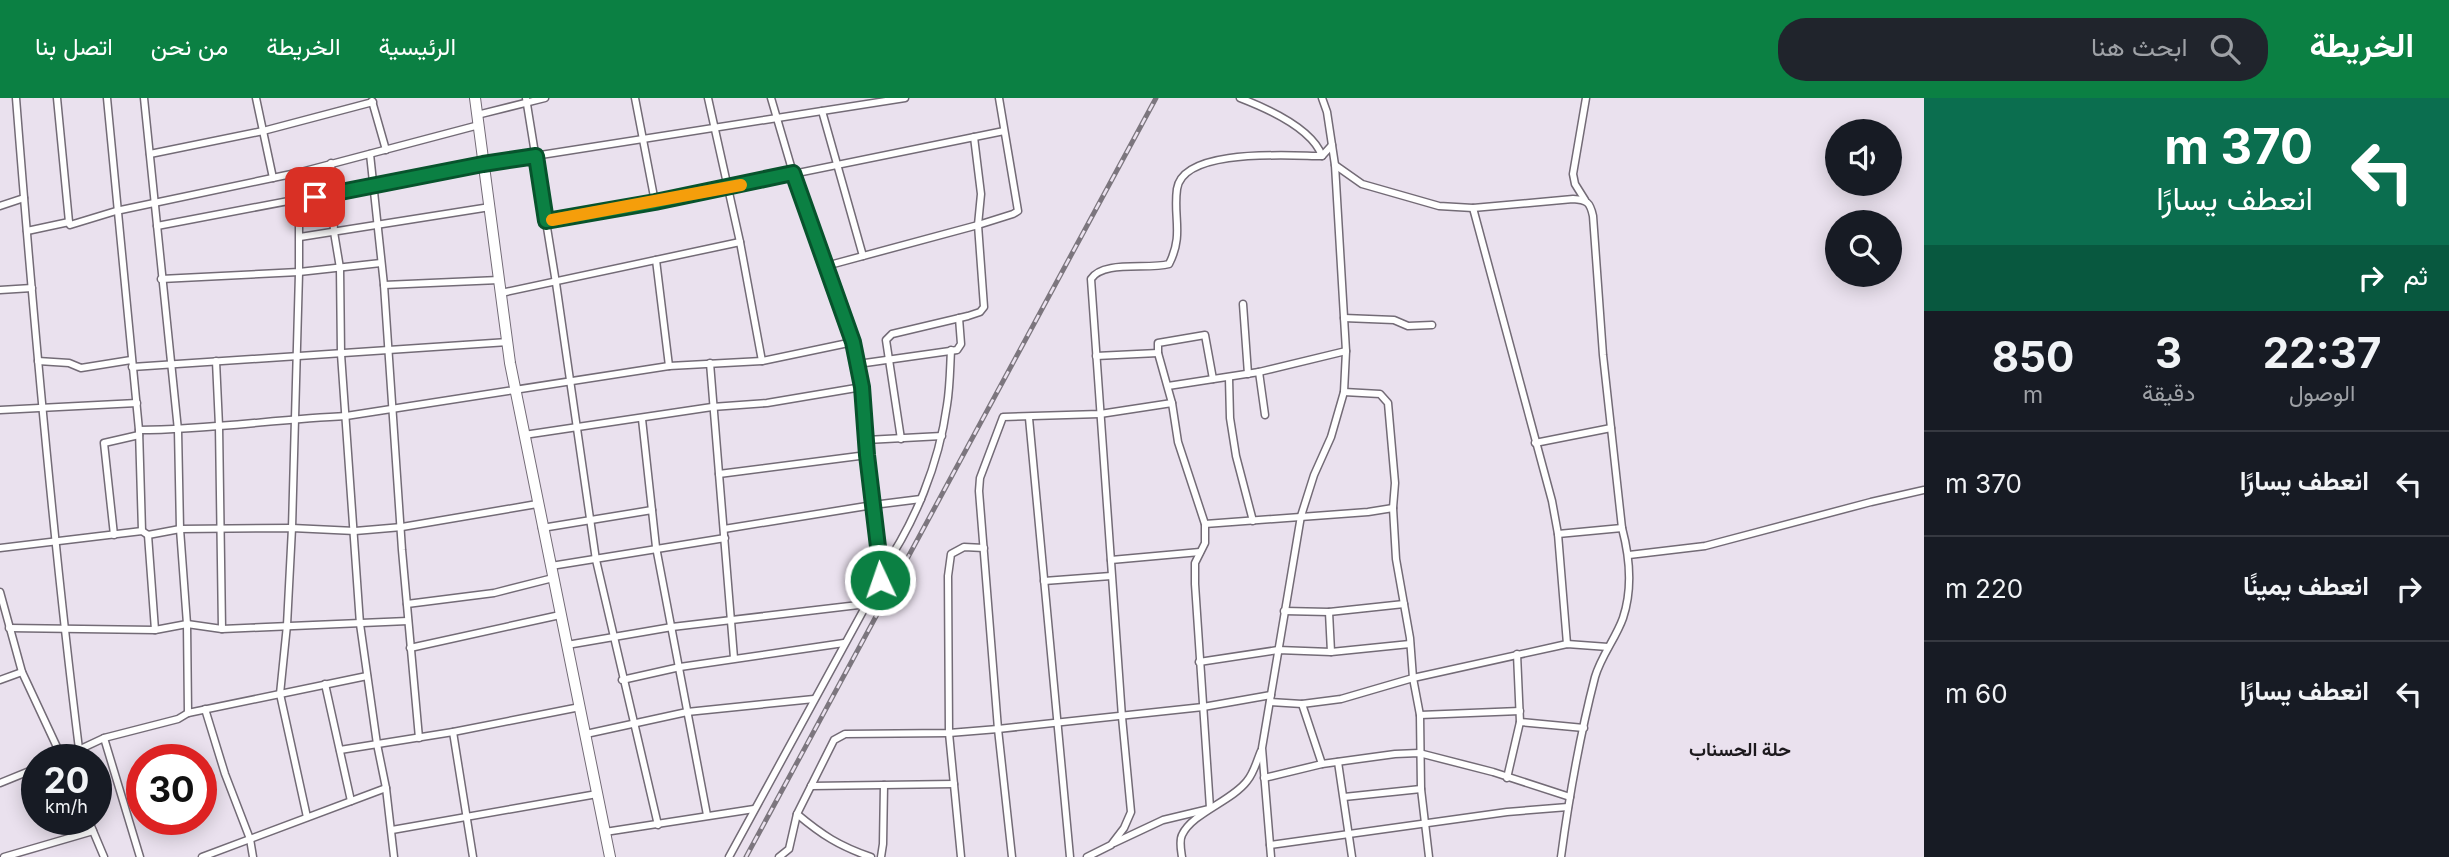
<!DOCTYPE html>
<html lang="ar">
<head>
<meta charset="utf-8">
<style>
	body { margin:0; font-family:Inter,Vazirmatn,sans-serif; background:#20242c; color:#f1f3f6; direction:rtl; height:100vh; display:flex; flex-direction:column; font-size:26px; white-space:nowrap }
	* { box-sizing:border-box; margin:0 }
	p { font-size:23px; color:#9ea1a6 }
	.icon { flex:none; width:38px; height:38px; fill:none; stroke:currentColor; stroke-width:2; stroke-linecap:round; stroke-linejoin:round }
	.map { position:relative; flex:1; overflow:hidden; direction:ltr }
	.sheet { display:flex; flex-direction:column; background:#171b24; width:525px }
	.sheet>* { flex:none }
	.guide { background:#0b6e4f; color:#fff; overflow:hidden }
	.fabs { position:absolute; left:1825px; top:21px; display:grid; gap:14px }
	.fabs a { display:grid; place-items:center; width:77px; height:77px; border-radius:50%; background:#171b24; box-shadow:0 4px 18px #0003; font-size:35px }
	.speed { position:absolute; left:21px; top:646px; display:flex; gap:14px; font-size:35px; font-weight:700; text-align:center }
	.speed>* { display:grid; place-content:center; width:91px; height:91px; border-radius:50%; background:#171b24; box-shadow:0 4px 18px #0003; line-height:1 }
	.speed small { font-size:18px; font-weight:400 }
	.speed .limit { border:10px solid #d22; background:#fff; color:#111 }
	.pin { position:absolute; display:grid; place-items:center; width:60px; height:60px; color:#fff; margin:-30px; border-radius:14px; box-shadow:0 4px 10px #0006 }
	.me { position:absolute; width:77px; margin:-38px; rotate:357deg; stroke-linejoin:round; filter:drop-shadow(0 0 5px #0008) }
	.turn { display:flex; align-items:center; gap:24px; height:147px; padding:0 21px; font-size:32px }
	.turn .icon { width:91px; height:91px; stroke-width:2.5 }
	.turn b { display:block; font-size:49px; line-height:60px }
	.then { display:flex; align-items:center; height:66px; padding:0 21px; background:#0003; gap:14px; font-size:26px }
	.eta { display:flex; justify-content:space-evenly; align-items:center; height:119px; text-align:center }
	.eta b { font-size:42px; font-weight:700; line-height:49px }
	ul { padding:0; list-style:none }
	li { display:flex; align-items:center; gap:21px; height:105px; padding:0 21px; border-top:2px solid #363941 }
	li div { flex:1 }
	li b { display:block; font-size:26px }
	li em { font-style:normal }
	header { display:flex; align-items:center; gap:42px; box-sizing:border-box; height:98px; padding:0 35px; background:#0b8043; color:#fff }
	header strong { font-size:33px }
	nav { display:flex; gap:38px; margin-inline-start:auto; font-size:24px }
	.search { width:490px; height:63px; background:#20242c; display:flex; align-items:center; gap:18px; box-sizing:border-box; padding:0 24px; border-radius:28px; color:#9ea1a6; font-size:26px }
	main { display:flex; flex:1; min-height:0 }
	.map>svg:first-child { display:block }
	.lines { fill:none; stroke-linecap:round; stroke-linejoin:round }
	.street-casing { stroke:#736b76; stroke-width:9 }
	.primary-casing { stroke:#736b76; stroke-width:12 }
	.street { stroke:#fff; stroke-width:6 }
	.primary { stroke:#fff; stroke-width:10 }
	.rail-casing { stroke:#7c767e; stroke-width:5 }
	.rail { stroke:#eae1ee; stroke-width:2.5; stroke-dasharray:8; stroke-linecap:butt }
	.route-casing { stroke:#07532c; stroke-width:18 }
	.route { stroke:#0b8043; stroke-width:12 }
	.slow { stroke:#f59e0b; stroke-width:12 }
	.labels { text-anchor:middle; stroke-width:5; stroke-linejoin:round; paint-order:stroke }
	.neighbourhood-label { font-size:19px; font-weight:bold; fill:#1c191d; stroke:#eae1ee }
</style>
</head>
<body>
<header>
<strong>الخريطة</strong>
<div class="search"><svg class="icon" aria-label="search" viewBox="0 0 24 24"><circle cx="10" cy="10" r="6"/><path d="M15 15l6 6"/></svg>ابحث هنا</div>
<nav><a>الرئيسية</a><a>الخريطة</a><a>من نحن</a><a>اتصل بنا</a></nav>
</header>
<main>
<section class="sheet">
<div class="guide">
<div class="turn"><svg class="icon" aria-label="left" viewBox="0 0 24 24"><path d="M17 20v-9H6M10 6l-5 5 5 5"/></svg><div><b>370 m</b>انعطف يسارًا</div></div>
<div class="then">ثم<svg class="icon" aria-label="right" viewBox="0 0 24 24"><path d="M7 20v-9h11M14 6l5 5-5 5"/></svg></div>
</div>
<div class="eta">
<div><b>22:37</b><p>الوصول</p></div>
<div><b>3</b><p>دقيقة</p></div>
<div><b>850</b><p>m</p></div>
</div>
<ul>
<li><svg class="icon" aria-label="left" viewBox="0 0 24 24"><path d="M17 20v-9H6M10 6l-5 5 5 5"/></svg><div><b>انعطف يسارًا</b></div><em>370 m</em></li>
<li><svg class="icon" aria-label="right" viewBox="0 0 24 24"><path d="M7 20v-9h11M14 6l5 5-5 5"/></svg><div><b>انعطف يمينًا</b></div><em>220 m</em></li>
<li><svg class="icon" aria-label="left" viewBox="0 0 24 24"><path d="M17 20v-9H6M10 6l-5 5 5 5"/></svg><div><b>انعطف يسارًا</b></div><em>60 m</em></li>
</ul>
</section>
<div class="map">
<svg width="1924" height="759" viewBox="0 0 1924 759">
	<rect width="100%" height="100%" fill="#eae1ee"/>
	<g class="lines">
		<g class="street-casing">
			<g id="street">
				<path d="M 16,0 C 33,217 52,434 79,651"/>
				<path d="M 57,0 L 69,124"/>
				<path d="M 107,0 L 139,332 L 142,433"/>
				<path d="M 144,0 L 178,332 L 180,431 L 187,526 L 188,615"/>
				<path d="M 256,0 L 273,80"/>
				<path d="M 526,0 L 556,185 L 596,462 L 658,727"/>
				<path d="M 635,0 L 655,104"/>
				<path d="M 708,0 L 740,144 L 762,263"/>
				<path d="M 1240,0 C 1266,10 1312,30 1322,58"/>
				<path d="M 372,3 L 386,52"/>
				<path d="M 822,13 L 863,158"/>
				<path d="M 477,17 L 545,0"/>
				<path d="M 150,56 L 263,33 L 373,4"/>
				<path d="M 370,56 L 384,187 L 402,452 L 419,640"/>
				<path d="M 331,65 L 334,134 L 340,170 L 341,256 L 360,526 L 377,646 L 386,690 L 394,759"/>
				<path d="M 1335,67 L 1362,86 L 1439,108 L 1473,110 L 1573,101 C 1587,102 1590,104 1593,118 L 1603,257 L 1622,430 C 1630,460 1633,490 1623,520 C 1616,540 1601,558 1595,579 C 1580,637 1569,699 1561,759"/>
				<path d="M 301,74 L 299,102 L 299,175 L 292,430 L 287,527 L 280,596 L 307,719"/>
				<path d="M 1585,102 L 1575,86 L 1573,76 L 1586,0"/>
				<path d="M 0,108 L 24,100"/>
				<path d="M 1473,110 L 1552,403 L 1558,436 L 1567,546"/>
				<path d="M 546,123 L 655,104 L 1004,33"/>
				<path d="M 157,128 L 483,66 L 905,0"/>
				<path d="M 27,133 L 69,124 L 70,127 L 116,113 L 301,74 L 479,27"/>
				<path d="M 300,139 L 490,109"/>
				<path d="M 656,162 L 669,268"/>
				<path d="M 826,168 L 978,127 L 1013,116 L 1018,113 L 999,0"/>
				<path d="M 161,181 L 299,174 L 381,165"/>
				<path d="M 384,187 L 499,182"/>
				<path d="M 0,192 L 32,190"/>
				<path d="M 501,195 L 740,144"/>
				<path d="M 1243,206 L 1248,276"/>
				<path d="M 1344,220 L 1394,222 L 1408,228 L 1432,227"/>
				<path d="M 1096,258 L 1158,255"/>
				<path d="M 38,263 L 69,265 L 81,270 L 131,262"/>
				<path d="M 216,263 L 219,328 L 222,531"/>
				<path d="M 710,265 L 734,560"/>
				<path d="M 858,266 L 957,252 L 961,246 L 959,220"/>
				<path d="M 132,269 L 508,244"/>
				<path d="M 1259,274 L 1265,317"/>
				<path d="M 1229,280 L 1230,320 L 1236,358 L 1253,423"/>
				<path d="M 1168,288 L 1259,274 L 1346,253"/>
				<path d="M 1344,294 L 1380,296 L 1388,305 L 1395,385 L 1393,410 L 1396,461 L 1410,540 L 1413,580 L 1420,617 L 1421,691 L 1429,759"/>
				<path d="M 0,312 L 137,305"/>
				<path d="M 1029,320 L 1070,759"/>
				<path d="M 642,321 L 656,449 L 707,717"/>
				<path d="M 139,332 C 208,332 277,321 346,318 L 669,268 L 762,263 L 853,244"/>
				<path d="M 524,337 L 712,309 L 767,305 L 862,289"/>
				<path d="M 901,341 L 886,242 L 892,236 L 968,218 L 980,214 L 984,209 L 978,127 L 981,96 L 974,39"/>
				<path d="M 866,342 L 942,338"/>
				<path d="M 1535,345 L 1611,330"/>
				<path d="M 719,376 L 867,357"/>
				<path d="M 1205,426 L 1368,414 L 1393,410"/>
				<path d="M 542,430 L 652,412"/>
				<path d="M 724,431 L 873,407 L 921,401"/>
				<path d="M 1558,436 L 1622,430"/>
				<path d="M 114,437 L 104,345 L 139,337"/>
				<path d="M 148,437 L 155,532"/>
				<path d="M 0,450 L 142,433 L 148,437 L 180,431 L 292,430 L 355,433 L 402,429 L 537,406"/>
				<path d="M 1629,457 L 1705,448 L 1871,404 L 1924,392"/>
				<path d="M 1111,462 L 1200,454"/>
				<path d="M 551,468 L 725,440"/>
				<path d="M 881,474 C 915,425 939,366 947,307 C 950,289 950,271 951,252"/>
				<path d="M 1044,483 L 1111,478"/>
				<path d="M 0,494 L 22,574 L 63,662"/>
				<path d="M 407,506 L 494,495 L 553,480"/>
				<path d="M 1284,513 L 1329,514 L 1404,506"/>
				<path d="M 1329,514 L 1331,554"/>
				<path d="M 9,530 L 155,532 L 187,526 L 222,531 L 408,523"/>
				<path d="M 567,547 L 672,529 L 867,506"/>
				<path d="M 410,550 L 560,517"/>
				<path d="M 1199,564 L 1278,552 L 1331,554 L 1410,546"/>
				<path d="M 0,582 L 22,574"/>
				<path d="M 622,582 L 680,569 L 844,545"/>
				<path d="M 325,586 L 351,703"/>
				<path d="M 1270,604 L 1302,606 L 1341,601 L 1413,580 L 1567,546 L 1608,549"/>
				<path d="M 1302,606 L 1322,666"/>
				<path d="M 205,611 L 225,676 L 250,741 L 253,759"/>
				<path d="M 1420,617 L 1520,613"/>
				<path d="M 1520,624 L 1584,630"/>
				<path d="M 453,634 L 473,759"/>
				<path d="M 586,636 L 687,614 L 814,601"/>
				<path d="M 104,640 L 140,759"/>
				<path d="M 340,652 L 453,634 L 580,609"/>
				<path d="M 57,662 L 104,640 L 178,621 L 188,615 L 367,578"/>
				<path d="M 1338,664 L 1352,759"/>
				<path d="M 1264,680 L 1322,666 L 1395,656 L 1419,655 L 1493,674 L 1570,699"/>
				<path d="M 1507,680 L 1520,624 L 1517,556"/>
				<path d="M 0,685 L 37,670"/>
				<path d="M 811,688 L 954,686"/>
				<path d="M 1344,699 L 1421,691"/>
				<path d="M 1210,710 L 1195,486 L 1195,465 L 1205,445 L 1205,426 L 1178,344 L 1172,305 L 1158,255 L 1158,245 L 1205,237 L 1213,281"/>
				<path d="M 88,721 L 104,759"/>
				<path d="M 392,732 L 597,696"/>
				<path d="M 605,734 L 754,711"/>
				<path d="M 1114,745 L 1163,722 L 1209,711"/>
				<path d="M 1270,747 L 1507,714 L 1568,709"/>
				<path d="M 4,759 L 93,733"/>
				<path d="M 202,759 L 386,690"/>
				<path d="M 729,759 L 875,491 L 881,474 L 862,289 L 853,244 L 793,75 L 771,0"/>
				<path d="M 779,759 L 789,751 L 797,716"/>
				<path d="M 871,759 C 839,748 822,737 797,716 L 834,642 L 845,636 L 949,635 L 998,631 L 1203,609 L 1271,597"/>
				<path d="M 881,759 L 883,746 L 884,687"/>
				<path d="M 961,759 L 949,635 L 948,478 L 951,456 L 964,449 L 984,450"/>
				<path d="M 1012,759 L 998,631 L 979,393 L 980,380 L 1003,319 L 1100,316 L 1172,305"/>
				<path d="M 1087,759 L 1111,747 L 1124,730 L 1131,714 L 1122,619 L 1091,181 C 1103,162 1148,172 1169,166 C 1184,137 1173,119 1177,91 C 1183,49 1291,58 1322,58 L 1332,47"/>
				<path d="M 1182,759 C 1181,752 1179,743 1182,737 C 1192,715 1232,703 1247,683 C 1254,675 1257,662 1261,653"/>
				<path d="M 1271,759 L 1262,650 L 1301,418 L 1314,377 L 1331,339 L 1344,294 L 1346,253 L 1335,67 L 1327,14 L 1322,0"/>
			</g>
		</g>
		<g class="primary-casing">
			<path id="primary" d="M 475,0 L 510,265 L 610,759"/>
		</g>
		<use href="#street" class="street"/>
		<use href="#primary" class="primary"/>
		<g class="rail-casing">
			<path id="rail" d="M 746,759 L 1156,0"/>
		</g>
		<use href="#rail" class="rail"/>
	</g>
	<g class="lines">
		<g class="route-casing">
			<path id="route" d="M 315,99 L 483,66 L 536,58 L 546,123 L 655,104 L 793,75 L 853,244 L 862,289 L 867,357 L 881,474 L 880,482"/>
		</g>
		<use href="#route" class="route"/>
		<path class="slow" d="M 552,122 L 741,87"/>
	</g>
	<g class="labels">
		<g class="neighbourhood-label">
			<text x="1740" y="658">حلة الحسناب</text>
		</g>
	</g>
</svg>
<div class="fabs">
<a><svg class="icon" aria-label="sound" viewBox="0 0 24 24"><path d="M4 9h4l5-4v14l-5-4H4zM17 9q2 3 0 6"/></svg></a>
<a><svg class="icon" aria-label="search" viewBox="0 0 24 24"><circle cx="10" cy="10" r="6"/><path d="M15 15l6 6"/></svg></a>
</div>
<div class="speed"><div>20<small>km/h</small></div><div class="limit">30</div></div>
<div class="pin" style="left:315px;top:99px;background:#d93025"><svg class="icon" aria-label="arrive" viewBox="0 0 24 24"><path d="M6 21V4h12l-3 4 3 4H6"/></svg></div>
<svg class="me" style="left:880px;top:482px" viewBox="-20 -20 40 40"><circle r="17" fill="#0b8043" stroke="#fff" stroke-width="3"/><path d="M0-11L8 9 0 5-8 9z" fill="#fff"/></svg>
</div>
</main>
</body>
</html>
